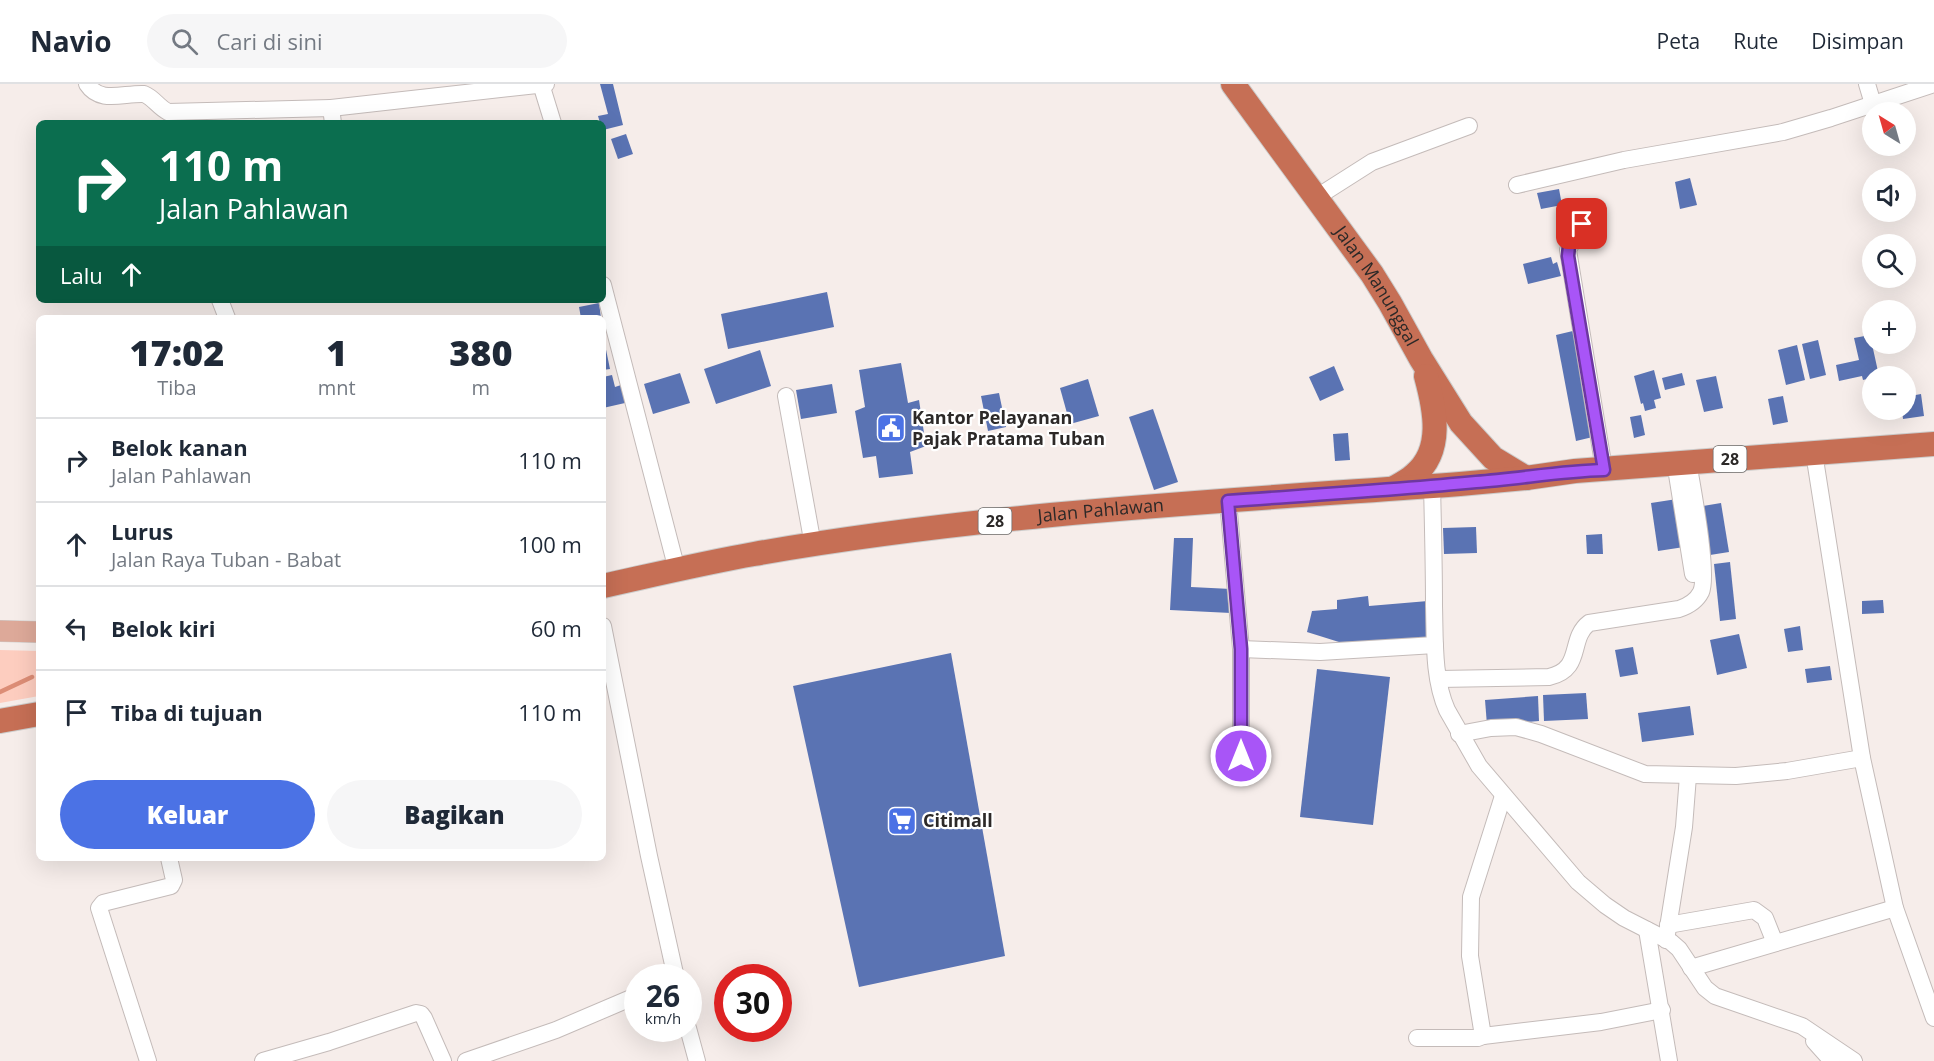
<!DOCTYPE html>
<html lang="id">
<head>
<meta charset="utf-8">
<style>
	body { margin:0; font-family:"Open Sans",sans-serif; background:#f6f6f7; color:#1f2937; height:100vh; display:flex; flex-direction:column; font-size:22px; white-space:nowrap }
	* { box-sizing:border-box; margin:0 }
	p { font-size:20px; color:#747a83 }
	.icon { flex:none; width:33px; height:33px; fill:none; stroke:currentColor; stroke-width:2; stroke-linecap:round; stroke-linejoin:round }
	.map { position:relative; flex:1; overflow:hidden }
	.details { position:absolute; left:36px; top:231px; width:570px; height:546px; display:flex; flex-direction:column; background:#fff; border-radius:9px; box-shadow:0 6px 24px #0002 }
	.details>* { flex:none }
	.guide { position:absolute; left:36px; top:36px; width:570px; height:183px; border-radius:9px; box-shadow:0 6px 24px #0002; background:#0b6e4f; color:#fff; overflow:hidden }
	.needle { width:39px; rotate:323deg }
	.tools { position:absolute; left:1862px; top:18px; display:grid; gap:12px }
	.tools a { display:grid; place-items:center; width:54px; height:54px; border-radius:50%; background:#fff; box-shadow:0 6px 24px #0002; font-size:30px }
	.speed { position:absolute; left:624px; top:880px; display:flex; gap:12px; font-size:30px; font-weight:700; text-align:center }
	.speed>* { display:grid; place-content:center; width:78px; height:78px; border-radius:50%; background:#fff; box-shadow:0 6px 24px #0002; line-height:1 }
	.speed small { font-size:15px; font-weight:400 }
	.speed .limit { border:9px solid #d22; background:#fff; color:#111 }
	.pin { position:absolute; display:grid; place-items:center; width:51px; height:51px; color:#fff; margin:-26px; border-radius:12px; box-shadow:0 3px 9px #0006 }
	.me { position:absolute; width:66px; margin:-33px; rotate:0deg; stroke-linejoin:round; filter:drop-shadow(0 0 4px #0008) }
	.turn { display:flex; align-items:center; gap:21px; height:126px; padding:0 24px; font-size:27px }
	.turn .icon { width:78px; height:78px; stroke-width:2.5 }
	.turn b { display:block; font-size:42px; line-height:51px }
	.then { display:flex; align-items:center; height:57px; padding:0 24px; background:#0003; gap:12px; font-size:22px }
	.eta { display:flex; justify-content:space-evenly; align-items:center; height:102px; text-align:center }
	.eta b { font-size:36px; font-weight:800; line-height:42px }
	.action { display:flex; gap:12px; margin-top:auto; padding:12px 24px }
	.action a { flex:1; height:69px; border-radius:36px; background:#4b72e5; color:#fff; font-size:24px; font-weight:800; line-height:69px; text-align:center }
	.action a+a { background:#f6f6f7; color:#1f2937 }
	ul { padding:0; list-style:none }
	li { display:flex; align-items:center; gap:18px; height:84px; padding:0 24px; border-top:2px solid #e0e1e3 }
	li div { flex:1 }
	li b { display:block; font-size:22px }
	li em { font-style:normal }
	header { display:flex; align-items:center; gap:36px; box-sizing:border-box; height:84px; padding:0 30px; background:#fff; border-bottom:2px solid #e0e1e3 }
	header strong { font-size:28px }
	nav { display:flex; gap:33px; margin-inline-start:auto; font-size:21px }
	.search { width:420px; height:54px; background:#f6f6f7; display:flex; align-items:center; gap:15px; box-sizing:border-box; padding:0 21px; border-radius:33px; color:#747a83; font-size:22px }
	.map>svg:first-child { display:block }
	.green { fill:#fdcdbf }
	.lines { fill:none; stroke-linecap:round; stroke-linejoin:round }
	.stream { stroke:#dc8d76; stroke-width:4.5 }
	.building { fill:#5a73b3 }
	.minor-casing { stroke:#c4bbb9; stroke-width:18 }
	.major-casing { stroke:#cccccb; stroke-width:22 }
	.highway-casing { stroke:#cccccb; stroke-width:26 }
	.minor { stroke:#fff; stroke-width:16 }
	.major { stroke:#dda999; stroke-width:21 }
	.highway { stroke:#c66f55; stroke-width:24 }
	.route-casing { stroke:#6d37a1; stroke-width:15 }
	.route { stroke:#a855f7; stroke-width:10 }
	.labels { text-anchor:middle; stroke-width:4.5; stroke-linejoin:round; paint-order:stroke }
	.shield { fill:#fff; stroke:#6b6968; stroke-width:1.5 }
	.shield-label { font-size:16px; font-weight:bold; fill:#2c2928 }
	.street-label { font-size:18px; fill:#2c2928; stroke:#fff }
	.poi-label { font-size:18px; font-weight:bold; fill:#2c2928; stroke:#fff; text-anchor:start }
</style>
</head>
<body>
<header>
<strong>Navio</strong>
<div class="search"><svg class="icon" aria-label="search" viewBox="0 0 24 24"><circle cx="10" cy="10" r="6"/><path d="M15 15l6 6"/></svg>Cari di sini</div>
<nav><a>Peta</a><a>Rute</a><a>Disimpan</a></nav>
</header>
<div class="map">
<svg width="1934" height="977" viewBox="0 0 1934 977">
	<rect width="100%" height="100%" fill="#f6edea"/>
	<path class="green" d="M 0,566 L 39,567 L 39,612 L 0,619 Z"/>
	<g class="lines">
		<path class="stream" d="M 0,608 L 32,593"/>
	</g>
	<g class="building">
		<path d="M 600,0 L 613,0 L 623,41 L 603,46 L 603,39 L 600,39 L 598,32 L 608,30 Z"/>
		<path d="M 626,50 L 633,70 L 618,75 L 611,55 Z"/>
		<path d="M 1690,94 L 1697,121 L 1680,125 L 1675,98 Z"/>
		<path d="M 1559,105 L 1562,121 L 1541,125 L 1537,109 Z"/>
		<path d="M 1551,173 L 1553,180 L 1557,178 L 1561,192 L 1528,200 L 1523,180 Z"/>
		<path d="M 827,208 L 834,243 L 728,265 L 721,230 Z"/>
		<path d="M 599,219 L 601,234 L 581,234 L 579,223 Z"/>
		<path d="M 1577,246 L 1597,352 L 1576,357 L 1556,251 Z"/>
		<path d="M 603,251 L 610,285 L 603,286 Z"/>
		<path d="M 1870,251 L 1879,292 L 1863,296 L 1862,292 L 1839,297 L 1836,281 L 1859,276 L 1854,254 Z"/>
		<path d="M 1818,256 L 1826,291 L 1810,295 L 1802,260 Z"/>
		<path d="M 1797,261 L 1805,296 L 1786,301 L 1778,266 Z"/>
		<path d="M 760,266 L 771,302 L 716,320 L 704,285 Z"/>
		<path d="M 901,279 L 908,319 L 919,316 L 926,362 L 910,368 L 913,390 L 879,394 L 876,372 L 863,374 L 855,327 L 865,323 L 859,286 Z"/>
		<path d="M 1334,282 L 1344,306 L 1320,317 L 1309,293 Z"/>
		<path d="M 1654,286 L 1661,314 L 1654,316 L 1656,324 L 1645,327 L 1643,319 L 1641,320 L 1634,292 Z"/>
		<path d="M 680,289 L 690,319 L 653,330 L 644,300 Z"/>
		<path d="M 1682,289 L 1685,301 L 1665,306 L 1662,294 Z"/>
		<path d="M 612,291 L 615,303 L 621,301 L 625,319 L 603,324 L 603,293 Z"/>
		<path d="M 1716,292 L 1723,324 L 1704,328 L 1696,296 Z"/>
		<path d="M 1088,295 L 1099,332 L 1070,340 L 1060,304 Z"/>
		<path d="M 832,300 L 837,329 L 801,335 L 796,306 Z"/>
		<path d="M 999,309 L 1006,343 L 988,347 L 981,312 Z"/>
		<path d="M 1921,310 L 1924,332 L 1903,335 L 1902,326 L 1905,326 L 1905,313 Z"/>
		<path d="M 1783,312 L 1788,338 L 1773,341 L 1768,315 Z"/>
		<path d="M 1153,325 L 1178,398 L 1154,406 L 1129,333 Z"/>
		<path d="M 1641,331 L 1645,351 L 1634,354 L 1630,333 Z"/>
		<path d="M 1348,349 L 1350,376 L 1335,377 L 1333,350 Z"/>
		<path d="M 1677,415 L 1684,463 L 1658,467 L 1651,419 Z"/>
		<path d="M 1721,419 L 1729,468 L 1710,471 L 1703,422 Z"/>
		<path d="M 1476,443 L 1477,469 L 1444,470 L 1443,444 Z"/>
		<path d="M 1602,450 L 1603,470 L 1587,470 L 1586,451 Z"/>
		<path d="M 1174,454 L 1193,454 L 1191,503 L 1231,505 L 1231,529 L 1170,526 Z"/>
		<path d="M 1730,478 L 1736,535 L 1720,537 L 1714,480 Z"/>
		<path d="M 1368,512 L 1369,522 L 1428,517 L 1428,557 L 1339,558 L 1307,548 L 1312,527 L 1337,525 L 1337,516 Z"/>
		<path d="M 1883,516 L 1884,529 L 1862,530 L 1862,517 Z"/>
		<path d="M 1800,542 L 1803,566 L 1788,568 L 1784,545 Z"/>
		<path d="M 1739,550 L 1747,584 L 1717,591 L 1710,556 Z"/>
		<path d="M 1633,563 L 1638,590 L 1620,593 L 1615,566 Z"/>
		<path d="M 951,569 L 1005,872 L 859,903 L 793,602 Z"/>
		<path d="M 1830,582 L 1832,596 L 1807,599 L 1805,585 Z"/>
		<path d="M 1317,585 L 1390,593 L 1373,741 L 1300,733 Z"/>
		<path d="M 1586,609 L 1588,635 L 1544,637 L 1543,611 Z"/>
		<path d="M 1538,612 L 1539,637 L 1487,641 L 1485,616 Z"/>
		<path d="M 1690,622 L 1694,651 L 1642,658 L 1638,629 Z"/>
	</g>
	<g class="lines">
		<g class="minor-casing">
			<g id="minor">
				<path d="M 87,0 C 100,20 123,9 144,10 C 154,14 158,23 168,28 L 331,24 L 333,39"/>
				<path d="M 541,0 L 553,39"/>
				<path d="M 1867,0 L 1873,20"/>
				<path d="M 331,24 L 546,0"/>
				<path d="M 1517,101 L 1624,76 L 1783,48 L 1831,34 L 1934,0"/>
				<path d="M 1317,113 L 1372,78 L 1469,42"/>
				<path d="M 1582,140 L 1568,166 L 1604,385"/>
				<path d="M 603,201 L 677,486"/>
				<path d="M 220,216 L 227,234"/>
				<path d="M 786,312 L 813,461"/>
				<path d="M 1814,369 L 1862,674 L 1895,824 L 1934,934"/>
				<path d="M 1675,378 L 1693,490"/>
				<path d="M 1432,402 C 1433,442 1434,482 1434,522 C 1435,555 1433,595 1447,626 L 1479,682 L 1578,798 L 1605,821 L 1624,834 L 1671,858 L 1679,865 L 1705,904 L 1715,912 L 1802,942 L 1854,977"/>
				<path d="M 1228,417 L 1241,565 L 1241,672"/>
				<path d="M 603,542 L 649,772 L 676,894"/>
				<path d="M 1241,565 L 1320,568 L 1435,561"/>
				<path d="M 1439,595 L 1549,593 C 1584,585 1568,555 1589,539 L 1679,525 C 1688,522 1697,516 1701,508 C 1709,490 1692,402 1688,378"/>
				<path d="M 1459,650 L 1491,644 L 1516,643 L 1541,650 L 1645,690 L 1736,692 L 1787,687 L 1862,674"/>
				<path d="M 1668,841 L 1754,826 L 1765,834 L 1775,859"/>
				<path d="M 1647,846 L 1669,977"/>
				<path d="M 1666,856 L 1684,743 L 1688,692"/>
				<path d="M 1691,884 L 1895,824"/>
				<path d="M 688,944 L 697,977"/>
				<path d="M 1483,952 L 1470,872 L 1471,813 L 1503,712"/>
				<path d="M 1417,954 L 1478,954 L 1483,952 L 1601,938 L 1662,926"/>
				<path d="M 1814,957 L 1832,977"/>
				<path d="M 148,977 L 99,824 L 103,819 L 171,802 L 174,796 L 169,774"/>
				<path d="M 263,977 L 329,958 L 416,929 L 421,930 L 424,934 L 443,977"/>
				<path d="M 466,977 L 556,946 L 638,911"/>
			</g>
		</g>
		<g class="major-casing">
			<path id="major" d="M 0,547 L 39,548"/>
		</g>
		<g class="highway-casing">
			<g id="highway">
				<path id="s1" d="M 1233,0 L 1372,190 L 1390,219 L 1421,275 L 1461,339 L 1493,374 L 1526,394"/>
				<path d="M 1394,404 C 1401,400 1409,396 1414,391 C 1444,367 1435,325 1426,292"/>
				<path id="s2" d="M 603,502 C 653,491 703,479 754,470 C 987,429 1224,417 1460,400 L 1526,394 L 1575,387 L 1934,360"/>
				<path d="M 0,637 L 39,630"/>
			</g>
		</g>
		<use href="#minor" class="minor"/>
		<use href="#major" class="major"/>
		<use href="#highway" class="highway"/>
	</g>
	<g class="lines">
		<g class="route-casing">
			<path id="route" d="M 1241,672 L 1241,565 L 1228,417 C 1311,411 1394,406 1476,398 C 1519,395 1561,387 1604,386 L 1568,172 L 1569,162 L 1582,140"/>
		</g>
		<use href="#route" class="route"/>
	</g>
	<defs>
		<g id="civic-square" transform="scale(1.5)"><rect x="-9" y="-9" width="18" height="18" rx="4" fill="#4b72e5" stroke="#fff"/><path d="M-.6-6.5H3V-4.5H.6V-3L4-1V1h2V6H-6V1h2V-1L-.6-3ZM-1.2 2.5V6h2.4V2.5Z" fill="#fff"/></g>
		<g id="supermarket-square" transform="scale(1.5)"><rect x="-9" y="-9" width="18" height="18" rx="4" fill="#4b72e5" stroke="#fff"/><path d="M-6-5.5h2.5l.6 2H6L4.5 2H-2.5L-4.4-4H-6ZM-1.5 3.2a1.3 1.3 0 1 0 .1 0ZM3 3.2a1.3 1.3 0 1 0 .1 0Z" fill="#fff"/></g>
	</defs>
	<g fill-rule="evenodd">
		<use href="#civic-square" x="891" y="344"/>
		<use href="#supermarket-square" x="902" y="737"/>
	</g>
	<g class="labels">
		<g class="shield">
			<rect x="1713.5" y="362" width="33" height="26" rx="4.5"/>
			<rect x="978.5" y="424" width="33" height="26" rx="4.5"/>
		</g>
		<g class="shield-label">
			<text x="1730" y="381">28</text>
			<text x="995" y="443">28</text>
		</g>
		<g class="street-label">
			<text dy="6" stroke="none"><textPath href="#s1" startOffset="248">Jalan Manunggal</textPath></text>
			<text dy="6" stroke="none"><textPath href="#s2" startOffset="504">Jalan Pahlawan</textPath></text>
		</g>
		<g class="poi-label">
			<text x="912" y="340">Kantor Pelayanan<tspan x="912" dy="21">Pajak Pratama Tuban</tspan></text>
			<text x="923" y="743">Citimall</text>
		</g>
	</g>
</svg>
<div class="tools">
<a><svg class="needle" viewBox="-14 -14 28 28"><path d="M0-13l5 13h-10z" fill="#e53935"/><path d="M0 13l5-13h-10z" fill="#747a83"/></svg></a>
<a><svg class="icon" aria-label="sound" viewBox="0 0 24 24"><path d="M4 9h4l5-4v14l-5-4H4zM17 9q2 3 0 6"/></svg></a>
<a><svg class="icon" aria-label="search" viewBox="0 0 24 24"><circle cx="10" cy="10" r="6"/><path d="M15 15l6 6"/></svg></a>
<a>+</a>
<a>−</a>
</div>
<div class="speed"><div>26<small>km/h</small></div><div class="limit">30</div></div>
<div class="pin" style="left:1582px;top:140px;background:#d93025"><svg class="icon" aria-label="arrive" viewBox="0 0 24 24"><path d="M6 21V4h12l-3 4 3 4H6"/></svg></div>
<svg class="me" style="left:1241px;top:672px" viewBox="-20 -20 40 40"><circle r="17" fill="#a855f7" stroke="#fff" stroke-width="3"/><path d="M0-11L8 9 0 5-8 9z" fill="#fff"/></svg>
<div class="guide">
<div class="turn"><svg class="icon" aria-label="right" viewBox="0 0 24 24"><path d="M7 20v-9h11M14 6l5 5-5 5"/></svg><div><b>110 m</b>Jalan Pahlawan</div></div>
<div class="then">Lalu<svg class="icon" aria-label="ahead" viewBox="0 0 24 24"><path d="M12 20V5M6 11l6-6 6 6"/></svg></div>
</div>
<section class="details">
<div class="eta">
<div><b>17:02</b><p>Tiba</p></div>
<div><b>1</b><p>mnt</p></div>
<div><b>380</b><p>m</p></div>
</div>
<ul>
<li><svg class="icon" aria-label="right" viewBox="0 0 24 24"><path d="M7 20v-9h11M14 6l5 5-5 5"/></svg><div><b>Belok kanan</b><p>Jalan Pahlawan</p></div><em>110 m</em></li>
<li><svg class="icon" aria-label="ahead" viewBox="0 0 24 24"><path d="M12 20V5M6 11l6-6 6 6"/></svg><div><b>Lurus</b><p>Jalan Raya Tuban - Babat</p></div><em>100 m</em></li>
<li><svg class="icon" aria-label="left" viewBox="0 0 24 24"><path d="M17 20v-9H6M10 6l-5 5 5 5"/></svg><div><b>Belok kiri</b></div><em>60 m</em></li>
<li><svg class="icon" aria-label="arrive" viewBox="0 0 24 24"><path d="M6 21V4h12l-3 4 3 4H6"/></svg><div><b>Tiba di tujuan</b></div><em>110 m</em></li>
</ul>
<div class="action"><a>Keluar</a><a>Bagikan</a></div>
</section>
</div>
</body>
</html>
